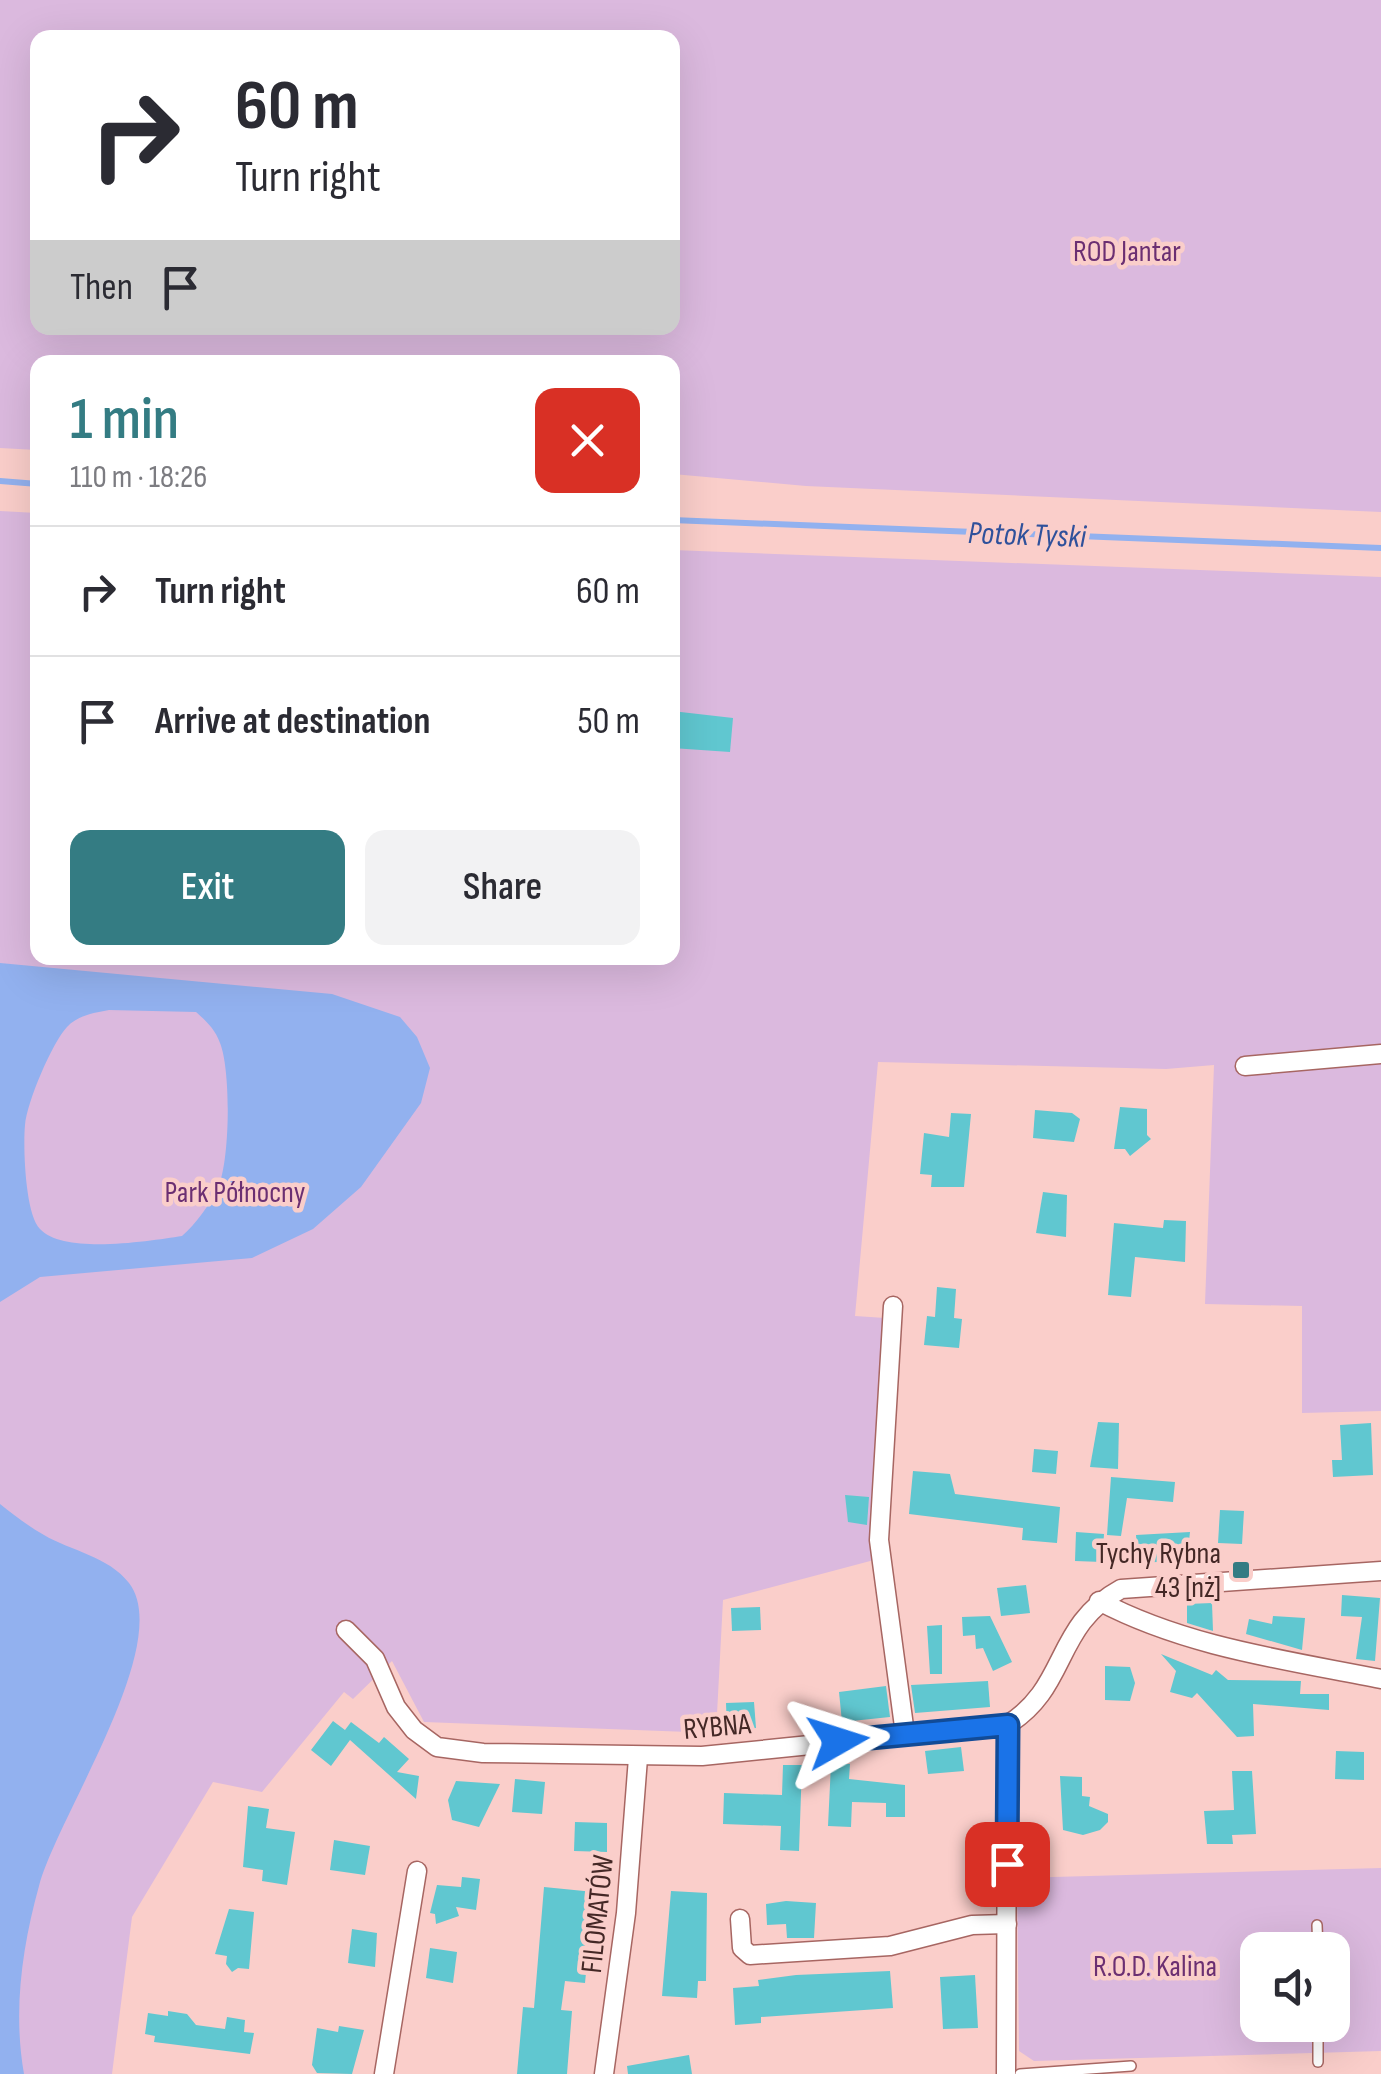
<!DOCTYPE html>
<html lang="en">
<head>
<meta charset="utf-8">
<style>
	body { margin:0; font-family:"Sofia Sans Condensed",sans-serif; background:#f2f2f3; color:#2b2b33; height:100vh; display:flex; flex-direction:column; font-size:38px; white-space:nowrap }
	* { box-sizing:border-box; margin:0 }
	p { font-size:32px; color:#7c7c81 }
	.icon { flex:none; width:55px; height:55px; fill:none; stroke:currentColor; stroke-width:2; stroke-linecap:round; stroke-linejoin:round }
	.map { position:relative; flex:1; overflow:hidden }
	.side { position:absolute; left:30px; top:355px; width:650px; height:610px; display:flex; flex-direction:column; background:#fff; border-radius:20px; box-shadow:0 10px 40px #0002 }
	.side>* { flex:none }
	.guide { position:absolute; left:30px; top:30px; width:650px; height:305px; border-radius:20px; box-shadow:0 10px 40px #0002; background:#fff; color:#2b2b33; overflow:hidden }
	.tools { position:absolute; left:1240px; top:1932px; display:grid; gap:20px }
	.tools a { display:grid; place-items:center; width:110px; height:110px; border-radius:20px; background:#fff; box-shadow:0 10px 40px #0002; font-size:50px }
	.pin { position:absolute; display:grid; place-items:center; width:85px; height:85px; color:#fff; margin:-42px; border-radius:20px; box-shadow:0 5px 15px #0006 }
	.me { position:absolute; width:110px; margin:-55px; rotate:84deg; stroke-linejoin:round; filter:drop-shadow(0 0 8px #0008) }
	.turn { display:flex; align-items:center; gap:35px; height:210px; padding:0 40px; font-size:45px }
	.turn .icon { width:130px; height:130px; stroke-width:2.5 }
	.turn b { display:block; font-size:70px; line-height:85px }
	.then { display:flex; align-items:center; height:95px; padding:0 40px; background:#0003; gap:20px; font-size:38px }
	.round { display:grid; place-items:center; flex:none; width:105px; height:105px; border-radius:20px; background:#f2f2f3 }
	.head { display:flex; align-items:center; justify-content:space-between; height:170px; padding:0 40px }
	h1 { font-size:60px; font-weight:600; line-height:75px; color:#347c83 }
	.cta { display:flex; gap:20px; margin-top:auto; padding:20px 40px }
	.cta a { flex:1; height:115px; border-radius:20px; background:#347c83; color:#fff; font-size:40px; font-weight:600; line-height:115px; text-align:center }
	.cta a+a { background:#f2f2f3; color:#2b2b33 }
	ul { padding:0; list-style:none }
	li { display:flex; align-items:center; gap:30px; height:130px; padding:0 40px; border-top:2px solid #e1e1e2 }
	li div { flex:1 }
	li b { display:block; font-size:38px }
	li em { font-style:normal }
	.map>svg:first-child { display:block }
	.green { fill:#dbb9de; fill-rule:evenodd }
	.water { fill:#92b1ef; fill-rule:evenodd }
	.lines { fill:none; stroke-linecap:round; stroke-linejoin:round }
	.stream { stroke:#92b1ef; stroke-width:6 }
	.building { fill:#60c7d0 }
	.service-casing { stroke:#a76662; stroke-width:12 }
	.minor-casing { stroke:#a76662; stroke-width:21 }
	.service { stroke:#fff; stroke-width:9 }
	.minor { stroke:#fff; stroke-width:18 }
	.route-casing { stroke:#114b97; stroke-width:25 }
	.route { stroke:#1a73e8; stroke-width:18 }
	.poi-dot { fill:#347c83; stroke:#faceca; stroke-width:4 }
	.labels { text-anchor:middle; stroke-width:9; stroke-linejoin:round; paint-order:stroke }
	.park-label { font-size:30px; fill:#6b2f72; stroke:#faceca }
	.poi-label { font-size:30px; fill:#442826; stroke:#faceca; text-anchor:end }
	.street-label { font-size:30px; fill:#442826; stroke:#faceca }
	.water-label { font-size:32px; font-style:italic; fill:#2f519b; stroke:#faceca }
</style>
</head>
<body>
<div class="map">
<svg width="1381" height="2074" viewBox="0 0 1381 2074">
	<rect width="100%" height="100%" fill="#faceca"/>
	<g class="green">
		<path d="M 0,0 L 1381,0 L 1381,512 L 806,486 L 673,474 L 672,362 L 38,362 L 37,450 L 0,448 ZM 38,38 L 672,38 L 672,328 L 38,328 Z"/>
		<path d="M 0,511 L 37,513 L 38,958 L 672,958 L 673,550 L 1381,577 L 1381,1411 L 1302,1413 L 1302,1306 L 1205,1304 L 1214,1065 L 1166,1069 L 878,1062 L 855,1316 L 885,1318 L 874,1560 L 723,1600 L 716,1733 L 424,1722 L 392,1661 L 353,1699 L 344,1692 L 262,1792 L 213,1782 L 132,1917 L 112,2074 L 0,2074 Z"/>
		<path d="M 1381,1868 L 1381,2051 L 1034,2061 L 1019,2051 L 1017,1878 ZM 1258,1950 L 1332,1950 L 1332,2025 L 1258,2025 Z"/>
	</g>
	<g class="water">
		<path d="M 0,963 L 332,994 L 400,1017 L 417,1037 L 430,1068 L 421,1103 L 361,1187 L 313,1229 L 252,1258 L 40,1277 L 0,1302 ZM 109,1010 L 196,1012 C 206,1021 215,1029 220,1043 C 231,1070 230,1157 219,1185 C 211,1203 196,1224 182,1236 C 149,1241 64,1255 40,1229 C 25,1214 23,1146 25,1125 C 27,1102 52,1043 67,1027 C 78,1015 94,1013 109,1010 Z"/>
		<path d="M 0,1504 C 14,1515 28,1526 44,1535 C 71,1551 108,1556 129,1583 C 175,1643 57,1817 39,1886 C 22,1947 13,2012 24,2074 L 0,2074 Z"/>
	</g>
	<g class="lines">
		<g class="stream">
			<path d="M 0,481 L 38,484"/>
			<path d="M 672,520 L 1381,548"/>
		</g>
	</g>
	<g class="building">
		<path d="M 672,711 L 733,718 L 730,752 L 672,748 Z"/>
		<path d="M 1120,1107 L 1147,1109 L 1147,1135 L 1151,1139 L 1130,1156 L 1125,1149 L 1114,1149 Z"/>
		<path d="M 1035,1110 L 1072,1113 L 1080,1119 L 1074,1142 L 1033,1138 Z"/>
		<path d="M 951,1113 L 971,1114 L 964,1187 L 931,1187 L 932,1175 L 920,1174 L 924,1133 L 949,1137 Z"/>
		<path d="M 1043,1192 L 1067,1195 L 1066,1237 L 1036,1233 Z"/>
		<path d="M 1164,1220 L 1186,1221 L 1185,1262 L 1135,1257 L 1131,1297 L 1108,1295 L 1114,1223 L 1163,1228 Z"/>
		<path d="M 937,1287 L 956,1289 L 954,1318 L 962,1319 L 959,1348 L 924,1345 L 927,1316 L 935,1317 Z"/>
		<path d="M 1098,1422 L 1119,1423 L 1118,1469 L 1090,1467 Z"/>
		<path d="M 1371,1423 L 1373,1475 L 1333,1477 L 1332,1460 L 1342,1460 L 1340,1425 Z"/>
		<path d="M 1034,1449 L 1058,1451 L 1056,1474 L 1032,1472 Z"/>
		<path d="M 913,1471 L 950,1474 L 955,1494 L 1060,1507 L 1057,1543 L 1022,1540 L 1023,1528 L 909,1514 Z"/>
		<path d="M 1111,1477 L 1175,1482 L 1173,1502 L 1127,1498 L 1121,1536 L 1107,1535 Z"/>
		<path d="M 845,1495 L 869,1497 L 867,1525 L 848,1522 Z"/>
		<path d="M 1220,1510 L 1244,1511 L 1242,1544 L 1218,1543 Z"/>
		<path d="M 1076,1532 L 1104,1534 L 1102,1562 L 1075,1561 Z"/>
		<path d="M 1190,1532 L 1188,1550 L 1175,1550 L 1176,1561 L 1138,1563 L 1136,1535 Z"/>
		<path d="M 1026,1585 L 1030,1613 L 1001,1616 L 997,1588 Z"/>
		<path d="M 1342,1595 L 1380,1598 L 1375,1661 L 1356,1659 L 1362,1617 L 1341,1616 Z"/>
		<path d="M 1212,1603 L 1213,1631 L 1187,1623 L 1187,1604 Z"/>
		<path d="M 760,1607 L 761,1630 L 732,1631 L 731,1608 Z"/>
		<path d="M 990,1616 L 1012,1662 L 993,1671 L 983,1648 L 976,1649 L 975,1635 L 963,1636 L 962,1617 Z"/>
		<path d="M 1273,1616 L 1305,1618 L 1302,1650 L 1246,1634 L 1249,1619 L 1272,1624 Z"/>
		<path d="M 942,1625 L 942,1674 L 930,1674 L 927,1626 Z"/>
		<path d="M 1161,1654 L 1212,1675 L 1216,1670 L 1228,1680 L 1301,1681 L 1300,1694 L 1329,1694 L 1329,1710 L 1253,1704 L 1254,1736 L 1237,1737 L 1197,1693 L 1192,1698 L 1170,1692 L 1176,1671 Z"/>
		<path d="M 1105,1666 L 1130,1667 L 1135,1683 L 1130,1701 L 1105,1700 Z"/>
		<path d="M 988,1681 L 990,1707 L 915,1713 L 911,1685 Z"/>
		<path d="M 886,1686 L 890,1717 L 842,1722 L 839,1692 Z"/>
		<path d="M 754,1702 L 756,1728 L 727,1730 L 726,1703 Z"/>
		<path d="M 333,1721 L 345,1730 L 351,1722 L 379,1743 L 384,1737 L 409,1759 L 397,1772 L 419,1776 L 416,1799 L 350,1740 L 331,1766 L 311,1750 Z"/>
		<path d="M 961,1747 L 964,1771 L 928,1774 L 925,1751 Z"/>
		<path d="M 1336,1751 L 1364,1752 L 1364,1780 L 1335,1779 Z"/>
		<path d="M 831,1764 L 850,1764 L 849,1779 L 905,1785 L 905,1817 L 886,1817 L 886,1803 L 852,1802 L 851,1827 L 828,1826 Z"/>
		<path d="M 783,1765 L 802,1765 L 799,1851 L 780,1850 L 781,1826 L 723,1824 L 724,1793 L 782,1795 Z"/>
		<path d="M 1232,1771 L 1252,1771 L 1256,1834 L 1232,1835 L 1233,1844 L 1207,1844 L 1204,1811 L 1234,1810 Z"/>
		<path d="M 1060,1776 L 1082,1777 L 1082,1796 L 1090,1797 L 1089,1806 L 1108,1814 L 1108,1822 L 1100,1830 L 1083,1835 L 1063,1830 Z"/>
		<path d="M 515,1779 L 545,1782 L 542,1814 L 512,1812 Z"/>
		<path d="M 456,1781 L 500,1784 L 479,1827 L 452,1820 L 448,1800 Z"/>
		<path d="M 248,1806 L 269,1809 L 266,1828 L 295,1832 L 287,1885 L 262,1881 L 263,1870 L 243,1867 Z"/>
		<path d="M 575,1822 L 607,1823 L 607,1852 L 574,1851 Z"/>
		<path d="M 334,1840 L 370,1846 L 365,1875 L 330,1870 Z"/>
		<path d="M 462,1877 L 480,1879 L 476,1910 L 456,1907 L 459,1916 L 436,1924 L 435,1914 L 430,1913 L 437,1885 L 461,1887 Z"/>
		<path d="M 544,1887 L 594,1892 L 585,1983 L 565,1981 L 561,2010 L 572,2011 L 567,2074 L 517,2074 L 523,2007 L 534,2008 Z"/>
		<path d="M 671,1891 L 707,1893 L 706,1981 L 698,1981 L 697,1998 L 662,1996 Z"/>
		<path d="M 786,1901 L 816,1903 L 814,1938 L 787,1938 L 786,1924 L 767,1925 L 766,1904 Z"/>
		<path d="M 229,1909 L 254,1912 L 249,1969 L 238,1968 L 232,1972 L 226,1964 L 227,1956 L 215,1954 Z"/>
		<path d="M 352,1929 L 377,1933 L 375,1967 L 348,1963 Z"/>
		<path d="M 430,1948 L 457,1952 L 453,1983 L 426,1978 Z"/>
		<path d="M 890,1971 L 893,2008 L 761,2017 L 761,2023 L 735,2025 L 733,1988 L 759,1986 L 758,1980 L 796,1975 Z"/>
		<path d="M 975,1975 L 978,2028 L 943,2029 L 940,1977 Z"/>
		<path d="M 168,2011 L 187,2014 L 196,2025 L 225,2029 L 227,2017 L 245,2020 L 244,2032 L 254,2033 L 250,2054 L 154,2042 L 155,2036 L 145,2034 L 148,2013 L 168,2016 Z"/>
		<path d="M 339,2026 L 364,2030 L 352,2074 L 317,2073 L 312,2065 L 317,2028 L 338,2032 Z"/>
		<path d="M 689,2055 L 692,2074 L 628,2074 L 627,2066 Z"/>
	</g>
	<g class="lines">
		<g class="service-casing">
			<g id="service">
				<path d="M 1317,1925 L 1318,1950"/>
				<path d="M 1318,2025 L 1318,2062"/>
				<path d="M 1020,2074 L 1131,2066"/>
			</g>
		</g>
		<g class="minor-casing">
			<g id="minor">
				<path d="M 1245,1066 L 1381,1054"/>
				<path d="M 893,1306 L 879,1540 L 905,1734"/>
				<path d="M 1099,1601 C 1186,1647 1286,1660 1381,1679"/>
				<path d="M 346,1630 L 375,1659 L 396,1707 L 414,1730 L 437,1747 L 483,1753 L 702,1756 L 1007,1725 C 1069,1687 1053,1626 1121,1589 L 1381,1571"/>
				<path d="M 740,1919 L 742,1948 L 750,1955 L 890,1946 L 972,1925 L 1007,1924"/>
				<path d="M 384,2074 L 417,1871"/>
				<path d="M 604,2074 L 626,1913 L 638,1758"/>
				<path d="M 1006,2074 L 1007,1725"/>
			</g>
		</g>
		<use href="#service" class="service"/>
		<use href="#minor" class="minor"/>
	</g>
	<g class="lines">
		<g class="route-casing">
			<path id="route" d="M 838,1741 L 1008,1725 L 1007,1864"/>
		</g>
		<use href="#route" class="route"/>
	</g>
	<rect class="poi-dot" x="1231" y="1560" width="20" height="20" rx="5"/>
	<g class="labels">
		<g class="park-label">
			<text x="1127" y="261">ROD Jantar</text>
			<text x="235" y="1202">Park Północny</text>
			<text x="1155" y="1976">R.O.D. Kalina</text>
		</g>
		<g class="poi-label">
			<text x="1221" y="1563">Tychy Rybna<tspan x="1221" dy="34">43 [nż]</tspan></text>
		</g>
		<g class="street-label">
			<text transform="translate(717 1726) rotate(-5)" y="10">RYBNA</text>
			<text transform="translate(597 1914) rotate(-84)" y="10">FILOMATÓW</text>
		</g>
		<g class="water-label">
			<text transform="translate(1027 534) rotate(2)" y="11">Potok Tyski</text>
		</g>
	</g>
</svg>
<div class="tools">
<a><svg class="icon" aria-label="sound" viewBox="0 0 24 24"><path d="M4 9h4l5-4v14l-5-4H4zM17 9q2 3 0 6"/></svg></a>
</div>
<div class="pin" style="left:1007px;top:1864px;background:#d93025"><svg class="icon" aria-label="arrive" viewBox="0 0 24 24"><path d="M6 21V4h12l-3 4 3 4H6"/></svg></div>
<svg class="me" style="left:838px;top:1741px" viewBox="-20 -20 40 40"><path d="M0-17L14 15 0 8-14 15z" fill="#1a73e8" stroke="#fff" stroke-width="4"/></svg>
<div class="guide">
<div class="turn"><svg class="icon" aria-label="right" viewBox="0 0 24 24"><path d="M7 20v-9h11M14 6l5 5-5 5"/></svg><div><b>60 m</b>Turn right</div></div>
<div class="then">Then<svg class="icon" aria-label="arrive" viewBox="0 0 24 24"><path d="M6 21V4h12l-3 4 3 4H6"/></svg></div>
</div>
<section class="side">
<div class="head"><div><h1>1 min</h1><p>110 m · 18:26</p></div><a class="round" style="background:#d93025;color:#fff"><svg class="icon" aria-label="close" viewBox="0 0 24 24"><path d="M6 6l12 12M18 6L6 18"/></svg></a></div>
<ul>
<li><svg class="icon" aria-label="right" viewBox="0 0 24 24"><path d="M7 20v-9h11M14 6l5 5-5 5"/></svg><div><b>Turn right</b></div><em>60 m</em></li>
<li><svg class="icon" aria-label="arrive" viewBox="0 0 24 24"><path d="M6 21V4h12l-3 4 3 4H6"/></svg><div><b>Arrive at destination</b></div><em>50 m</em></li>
</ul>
<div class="cta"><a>Exit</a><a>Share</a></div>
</section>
</div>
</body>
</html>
